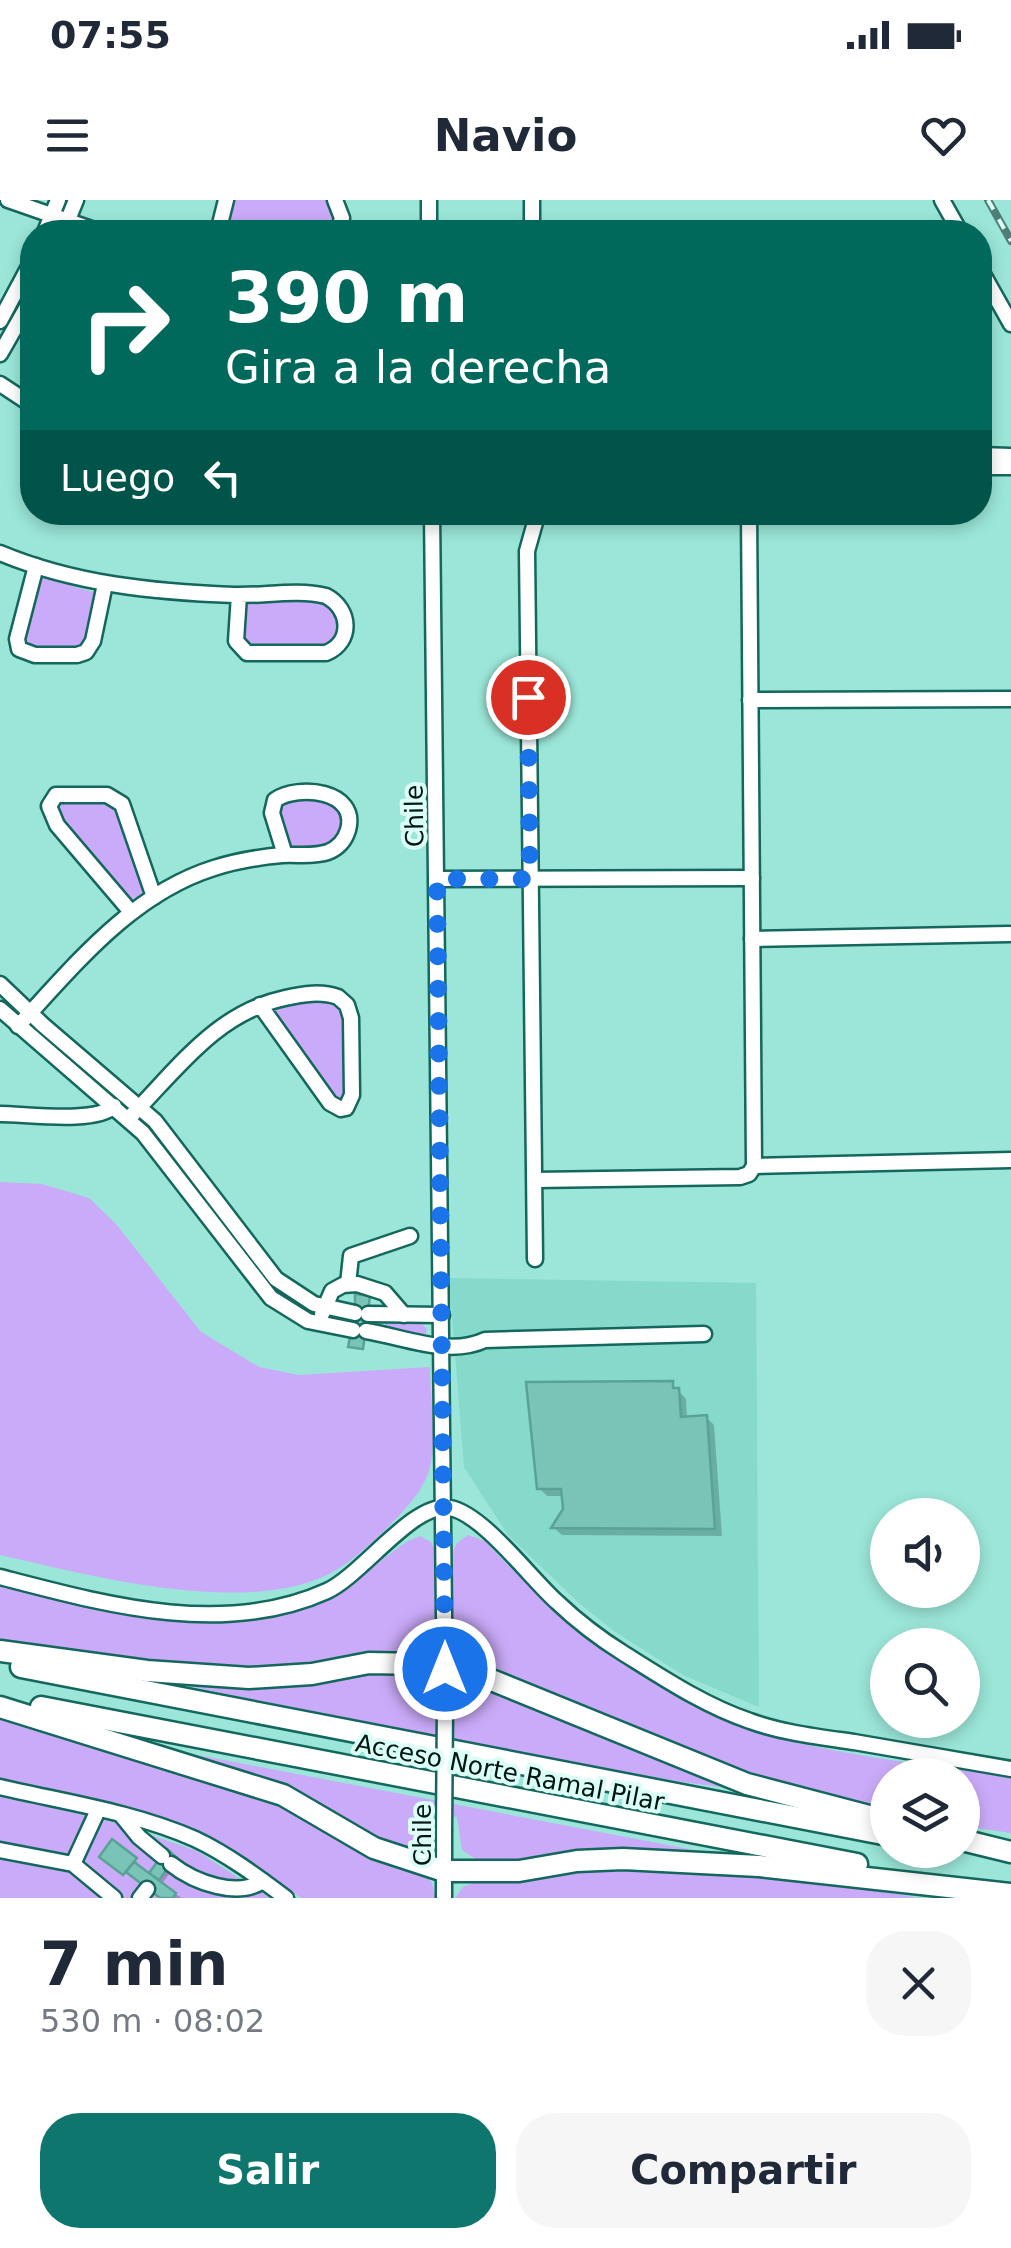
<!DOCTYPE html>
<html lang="es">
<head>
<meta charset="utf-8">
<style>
	body { margin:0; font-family:"DejaVu Sans",sans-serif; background:#f6f6f7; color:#1f2937; height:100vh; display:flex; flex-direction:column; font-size:38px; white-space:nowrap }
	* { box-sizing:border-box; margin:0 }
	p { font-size:32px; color:#747a83 }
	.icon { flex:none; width:55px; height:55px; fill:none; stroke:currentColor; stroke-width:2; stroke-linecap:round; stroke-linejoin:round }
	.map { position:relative; height:1698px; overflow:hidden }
	.panel { display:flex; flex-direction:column; background:#fff; flex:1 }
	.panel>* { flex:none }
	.guide { position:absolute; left:20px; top:20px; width:972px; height:305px; border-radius:40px; box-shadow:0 5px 15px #0003; background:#00695c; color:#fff; overflow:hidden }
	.controls { position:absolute; left:870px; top:1298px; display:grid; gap:20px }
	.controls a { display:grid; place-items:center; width:110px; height:110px; border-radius:50%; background:#fff; box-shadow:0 5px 15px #0003; font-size:50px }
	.pin { position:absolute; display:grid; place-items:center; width:85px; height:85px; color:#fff; margin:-42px; border:5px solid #fff; border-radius:50%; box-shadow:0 2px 10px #0007 }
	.me { position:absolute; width:110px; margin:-55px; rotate:0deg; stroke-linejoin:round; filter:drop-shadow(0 0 8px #0008) }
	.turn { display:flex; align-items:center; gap:35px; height:210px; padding:0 40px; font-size:45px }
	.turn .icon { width:130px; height:130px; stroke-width:2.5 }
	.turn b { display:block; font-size:70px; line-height:85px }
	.then { display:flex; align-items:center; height:95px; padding:0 40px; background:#0003; gap:20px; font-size:38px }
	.round { display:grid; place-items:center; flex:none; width:105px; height:105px; border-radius:40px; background:#f6f6f7 }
	.summary { display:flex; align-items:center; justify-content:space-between; height:170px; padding:0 40px }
	h1 { font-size:60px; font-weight:800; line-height:75px }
	.action { display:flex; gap:20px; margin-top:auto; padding:20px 40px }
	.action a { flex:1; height:115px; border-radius:40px; background:#0f766e; color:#fff; font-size:40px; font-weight:800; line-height:115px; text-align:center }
	.action a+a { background:#f6f6f7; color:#1f2937 }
	.status { display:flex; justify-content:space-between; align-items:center; height:70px; padding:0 50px; background:#fff; direction:ltr }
	.status svg { height:28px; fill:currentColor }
	header { display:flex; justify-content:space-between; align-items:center; height:130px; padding:0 40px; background:#fff; font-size:45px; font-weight:800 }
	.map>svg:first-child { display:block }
	.built { fill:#85dacb }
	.green { fill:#caabf9 }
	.shadow { fill:#0003 }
	.building { fill:#7ac4b7; stroke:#59a396; stroke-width:2.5 }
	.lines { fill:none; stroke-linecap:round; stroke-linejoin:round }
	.minor-casing { stroke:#14675c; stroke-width:19 }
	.highway-casing { stroke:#14675c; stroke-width:25 }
	.minor { stroke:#fff; stroke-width:14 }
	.highway { stroke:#fff; stroke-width:20 }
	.rail-casing { stroke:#4e7e75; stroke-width:8 }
	.rail { stroke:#dbfff7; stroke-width:4; stroke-dasharray:11; stroke-linecap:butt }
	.minor-bridge-casing { stroke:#14675c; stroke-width:19; stroke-linecap:butt }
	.minor-bridge { stroke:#fff; stroke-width:14 }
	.route { stroke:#1a73e8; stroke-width:18; stroke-dasharray:0 32.4 }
	.labels { text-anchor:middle; stroke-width:8; stroke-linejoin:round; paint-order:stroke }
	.street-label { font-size:25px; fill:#011612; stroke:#dbfff7 }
</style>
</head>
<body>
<div class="status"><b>07:55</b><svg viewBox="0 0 49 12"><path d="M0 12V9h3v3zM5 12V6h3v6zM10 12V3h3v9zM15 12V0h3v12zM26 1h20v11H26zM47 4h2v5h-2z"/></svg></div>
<header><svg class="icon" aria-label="menu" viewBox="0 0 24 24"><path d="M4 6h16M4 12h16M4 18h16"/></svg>Navio<svg class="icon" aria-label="heart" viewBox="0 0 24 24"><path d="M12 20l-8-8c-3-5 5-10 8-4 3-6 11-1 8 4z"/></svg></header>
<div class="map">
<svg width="1011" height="1698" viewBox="0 0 1011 1698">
	<rect width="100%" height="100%" fill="#9be6d8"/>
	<path class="built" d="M 449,1078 L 756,1083 L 759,1507 L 683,1475 L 614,1431 L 579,1403 L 508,1335 L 464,1267 Z"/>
	<g class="green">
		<path d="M 233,0 L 330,0 L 337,15 L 332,32 L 225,32 Z"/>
		<path d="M 41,377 L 96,393 L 87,443 L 82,450 L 32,452 L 22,445 L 37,381 Z"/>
		<path d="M 316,399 L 334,405 L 342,430 L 331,447 L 255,450 L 243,444 L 242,415 L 250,400 Z"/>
		<path d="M 58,599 L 106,600 L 115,603 L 143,685 L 141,696 L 127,700 L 55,616 L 54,603 Z"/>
		<path d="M 287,599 L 325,599 L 342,612 L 343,632 L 329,647 L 292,649 L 278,615 L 281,601 Z"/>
		<path d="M 321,798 L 337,801 L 346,817 L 347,895 L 339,902 L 333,900 L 273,814 L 277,805 Z"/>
		<path d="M 145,925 L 165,942 L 271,1082 L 311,1115 L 272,1093 Z"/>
		<path d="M 0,982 L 42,984 L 89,998 L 116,1024 L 201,1132 L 259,1167 L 299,1175 L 430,1167 C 430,1196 437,1240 430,1267 C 424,1291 403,1312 386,1329 C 366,1348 344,1369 318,1379 C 230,1413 89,1375 0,1355 Z"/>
		<path d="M 393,1121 L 419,1121 L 427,1129 L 425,1135 L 385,1127 L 385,1123 Z"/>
		<path d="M 468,1335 L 485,1341 C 546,1408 608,1455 688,1499 C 710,1511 732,1525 756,1532 C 838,1556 926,1564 1011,1577 L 1011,1633 L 963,1626 L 962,1575 L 888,1575 L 887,1613 L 744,1574 L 545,1495 L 499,1469 L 460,1455 L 453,1443 L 453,1351 L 457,1343 Z"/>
		<path d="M 420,1336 L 431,1342 L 436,1352 L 436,1432 L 434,1440 L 421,1451 L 379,1453 L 308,1467 L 259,1470 L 85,1457 L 0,1439 L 0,1383 L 217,1419 L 348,1385 L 406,1342 Z"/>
		<path d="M 391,1469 L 431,1479 L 434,1515 L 457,1518 L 459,1500 L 476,1484 L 744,1590 L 682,1582 L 457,1541 L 149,1478 Z"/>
		<path d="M 0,1516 L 283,1599 L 365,1652 L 395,1666 L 425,1675 L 432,1683 L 436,1698 L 301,1698 L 211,1639 L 182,1626 L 0,1581 Z"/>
		<path d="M 182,1552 L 741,1659 L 499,1663 L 477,1660 L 462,1650 L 457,1617 L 434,1613 L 428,1639 L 418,1650 L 397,1648 L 178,1554 Z"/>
		<path d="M 0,1595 L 119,1624 L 197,1651 L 270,1698 L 0,1698 Z"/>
		<path d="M 611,1666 L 790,1676 L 920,1698 L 455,1698 L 463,1687 L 476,1682 L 513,1681 Z"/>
	</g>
	<g class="shadow">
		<path d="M 672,1184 L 686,1199 L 687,1219 L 706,1217 L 714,1225 L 722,1336 L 562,1335 L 554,1328 L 565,1310 L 564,1296 L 547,1296 L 539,1288 Z"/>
		<path d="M 167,1653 L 178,1662 L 161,1685 L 182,1698 L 163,1698 L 105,1660 L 135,1660 L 138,1663 L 136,1666 L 150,1676 Z"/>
	</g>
	<g class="building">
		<path d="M 355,1094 L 370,1096 L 363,1149 L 348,1147 L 355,1113 Z"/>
		<path d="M 673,1181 L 673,1188 L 679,1188 L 681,1217 L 707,1215 L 715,1329 L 551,1328 L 563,1309 L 561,1289 L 537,1289 L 526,1182 Z"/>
		<path d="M 112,1639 L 137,1658 L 123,1675 L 99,1657 Z"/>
		<path d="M 167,1649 L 176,1657 L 159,1680 L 149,1673 Z"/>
		<path d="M 134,1662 L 176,1693 L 173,1698 L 160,1698 L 126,1672 Z"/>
	</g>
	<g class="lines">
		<g class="minor-casing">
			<g id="minor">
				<path d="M 8,0 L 100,32"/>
				<path d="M 335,0 L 342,18 L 338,32"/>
				<path d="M 429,0 L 429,32"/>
				<path d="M 532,0 L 532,32"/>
				<path d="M 942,0 L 960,32"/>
				<path d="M 45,32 L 58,0"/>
				<path d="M 63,32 L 76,0"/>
				<path d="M 218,32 L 226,0"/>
				<path d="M 980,69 L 1011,124"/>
				<path d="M 0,121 L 32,61"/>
				<path d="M 0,154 L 32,98"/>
				<path d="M 0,184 L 32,205"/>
				<path d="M 980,255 L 1011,256"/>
				<path d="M 980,267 L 1011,267"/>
				<path d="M 432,312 L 445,1507"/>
				<path d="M 0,353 C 74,384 154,392 234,395 C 264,396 297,389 326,396 C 351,409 353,442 326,453 L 247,453 L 236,441 L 239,395"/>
				<path d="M 36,366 L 17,439 L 19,449 L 35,455 L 77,455 L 86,452 L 93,441 L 105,384"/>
				<path d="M 750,500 L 1011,499"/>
				<path d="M 437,679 L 752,678"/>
				<path d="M 131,712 L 57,625 L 49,606 L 56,595 L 107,595 L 122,604 L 154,697"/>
				<path d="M 752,739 L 1009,734"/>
				<path d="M 0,784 L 43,825 L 155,921 L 276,1079 L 314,1104 L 355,1113"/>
				<path d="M 0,809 L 143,933 L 271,1098 L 308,1121 L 353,1130"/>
				<path d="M 18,826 C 75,765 131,694 214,668 C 236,661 260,657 282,655 C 297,654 314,657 328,652 C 338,648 345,640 348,630 C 359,590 298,584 275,600 L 272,613 L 285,655"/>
				<path d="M 0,914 C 27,914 96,924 114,906"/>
				<path d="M 128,919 C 176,871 215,813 285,798 C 303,794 321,791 338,797 L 347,805 L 351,818 L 352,895 L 346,908 L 341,909 L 330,903 L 260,805"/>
				<path d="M 754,966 L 1011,960"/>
				<path d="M 535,980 L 740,977 L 749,974 L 754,966 L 749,312"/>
				<path d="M 535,1059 L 527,351 L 538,312"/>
				<path d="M 348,1084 L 351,1056 L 410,1036"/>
				<path d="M 322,1114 L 332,1091 L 343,1085 L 357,1084 L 385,1093 L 404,1115"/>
				<path d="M 368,1114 L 442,1115"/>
				<path d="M 366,1131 C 404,1137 449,1157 485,1140 L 704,1134"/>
				<path d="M 0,1377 C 104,1404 223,1438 327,1391 C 362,1375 415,1300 450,1308 C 483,1314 530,1378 557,1402 C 577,1421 599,1438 623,1453 C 663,1478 705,1506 750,1521 C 783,1533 819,1537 854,1542 C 906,1551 959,1560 1011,1569"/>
				<path d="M 0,1587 C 64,1602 134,1612 195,1639 C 227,1654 258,1677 286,1698"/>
				<path d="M 122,1616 L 139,1637 L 162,1656"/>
				<path d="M 444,1631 L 444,1698"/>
				<path d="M 0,1650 L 73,1664 L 114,1698"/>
				<path d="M 73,1664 L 98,1610"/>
				<path d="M 171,1664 C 195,1683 238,1698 263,1681"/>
				<path d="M 140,1698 L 147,1689"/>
			</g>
		</g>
		<g class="highway-casing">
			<g id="highway">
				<path d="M 0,1451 L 147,1471 L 249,1478 L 312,1474 L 369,1463 L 420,1464 L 484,1477 L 747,1584 L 888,1621"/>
				<path d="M 21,1467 L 888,1635"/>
				<path d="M 0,1507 L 283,1595 L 374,1648 L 444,1671 L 519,1671 L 577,1661 L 623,1659 L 759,1666 L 1011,1694"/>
				<path d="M 41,1507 L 857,1664"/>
				<path d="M 962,1640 L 1011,1652"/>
			</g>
		</g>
		<use href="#minor" class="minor"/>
		<use href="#highway" class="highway"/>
		<g class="rail-casing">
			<path id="rail" d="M 988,0 L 1011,41"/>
		</g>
		<use href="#rail" class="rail"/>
		<g class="minor-bridge-casing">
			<path id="minor-bridge" d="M 444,1631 L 445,1507"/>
		</g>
		<use href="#minor-bridge" class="minor-bridge"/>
	</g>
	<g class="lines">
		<path class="route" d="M 445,1469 L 437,679 L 530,679 L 528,497"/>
	</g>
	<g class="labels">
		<g class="street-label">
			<text transform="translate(414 616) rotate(-91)" y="9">Chile</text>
			<text transform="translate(510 1572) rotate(11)" y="9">Acceso Norte Ramal Pilar</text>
			<text transform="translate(422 1635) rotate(-90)" y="9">Chile</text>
		</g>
	</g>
</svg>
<div class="controls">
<a><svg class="icon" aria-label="sound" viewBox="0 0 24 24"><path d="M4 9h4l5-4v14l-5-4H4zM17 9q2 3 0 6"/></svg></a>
<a><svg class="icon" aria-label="search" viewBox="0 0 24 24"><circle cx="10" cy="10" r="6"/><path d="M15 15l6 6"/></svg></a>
<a><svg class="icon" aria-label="layers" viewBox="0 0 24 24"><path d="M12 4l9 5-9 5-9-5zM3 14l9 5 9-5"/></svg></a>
</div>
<div class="pin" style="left:528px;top:497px;background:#d93025"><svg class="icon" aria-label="arrive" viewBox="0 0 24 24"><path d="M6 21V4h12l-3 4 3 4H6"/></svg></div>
<svg class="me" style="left:445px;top:1469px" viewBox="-20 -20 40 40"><circle r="17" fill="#1a73e8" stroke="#fff" stroke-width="3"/><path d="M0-11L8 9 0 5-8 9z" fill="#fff"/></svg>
<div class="guide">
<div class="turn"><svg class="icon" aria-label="right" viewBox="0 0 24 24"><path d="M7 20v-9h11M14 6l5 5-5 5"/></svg><div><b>390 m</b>Gira a la derecha</div></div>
<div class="then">Luego<svg class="icon" aria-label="left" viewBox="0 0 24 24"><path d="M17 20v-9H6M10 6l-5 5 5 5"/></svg></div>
</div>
</div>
<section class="panel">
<div class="summary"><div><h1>7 min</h1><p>530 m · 08:02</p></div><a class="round"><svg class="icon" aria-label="close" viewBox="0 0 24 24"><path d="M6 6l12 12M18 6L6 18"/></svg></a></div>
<div class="action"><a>Salir</a><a>Compartir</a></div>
</section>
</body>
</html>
